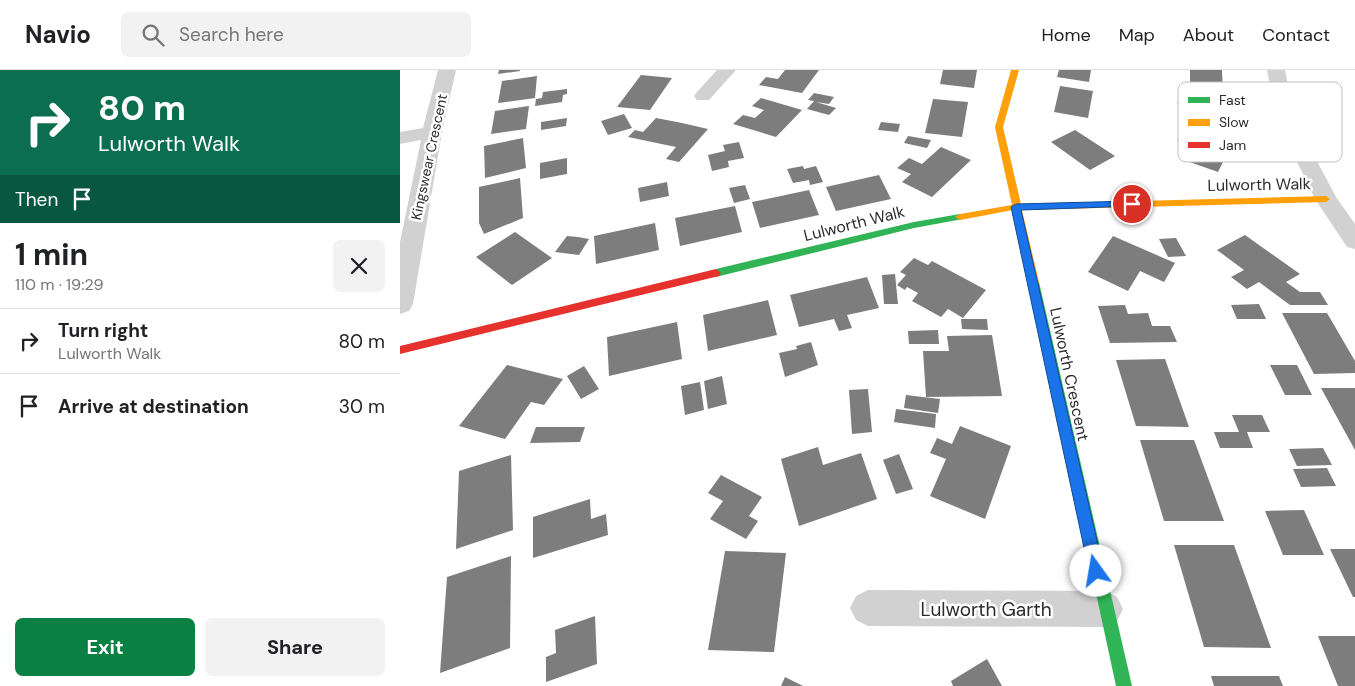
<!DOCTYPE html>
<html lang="en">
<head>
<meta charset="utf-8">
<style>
	body { margin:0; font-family:"DM Sans",sans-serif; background:#f2f2f2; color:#202124; height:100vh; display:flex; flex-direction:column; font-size:19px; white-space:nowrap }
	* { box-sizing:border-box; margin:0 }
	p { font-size:16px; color:#757577 }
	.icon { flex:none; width:28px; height:28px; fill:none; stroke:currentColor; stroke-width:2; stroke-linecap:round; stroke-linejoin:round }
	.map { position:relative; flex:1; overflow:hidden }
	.side { display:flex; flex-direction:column; background:#fff; width:400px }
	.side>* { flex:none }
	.hud { background:#0b6e4f; color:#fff; overflow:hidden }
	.pin { position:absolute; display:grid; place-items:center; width:42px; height:42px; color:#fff; margin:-21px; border:2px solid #fff; border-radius:50%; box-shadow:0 1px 5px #0007 }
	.me { position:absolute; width:55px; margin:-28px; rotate:347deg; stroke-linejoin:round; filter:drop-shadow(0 0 4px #0008) }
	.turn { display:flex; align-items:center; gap:18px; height:105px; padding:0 15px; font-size:22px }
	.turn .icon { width:65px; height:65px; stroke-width:2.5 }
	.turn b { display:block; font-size:35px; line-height:42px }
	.then { display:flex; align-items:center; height:48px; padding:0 15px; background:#0003; gap:10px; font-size:19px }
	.round { display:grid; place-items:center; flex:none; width:52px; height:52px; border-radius:8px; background:#f2f2f2 }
	.headline { display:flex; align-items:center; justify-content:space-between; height:85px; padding:0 15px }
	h1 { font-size:30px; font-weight:700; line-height:38px }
	.primary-button { display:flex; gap:10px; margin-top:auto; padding:10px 15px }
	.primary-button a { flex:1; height:58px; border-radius:8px; background:#0b8043; color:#fff; font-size:20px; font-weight:700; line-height:58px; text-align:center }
	.primary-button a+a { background:#f2f2f2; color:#202124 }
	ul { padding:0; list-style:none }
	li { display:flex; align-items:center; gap:15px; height:65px; padding:0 15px; border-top:1px solid #e0e0e0 }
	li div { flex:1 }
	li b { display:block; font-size:19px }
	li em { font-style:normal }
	header { display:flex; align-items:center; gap:30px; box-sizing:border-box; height:70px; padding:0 25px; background:#fff; border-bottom:1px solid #e0e0e0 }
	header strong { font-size:24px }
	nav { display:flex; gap:28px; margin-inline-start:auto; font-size:18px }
	.search { width:350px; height:45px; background:#f2f2f2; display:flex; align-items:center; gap:12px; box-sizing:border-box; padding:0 18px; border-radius:8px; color:#757577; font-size:19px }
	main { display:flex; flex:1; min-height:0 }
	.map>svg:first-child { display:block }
	.building { fill:#7d7d7d }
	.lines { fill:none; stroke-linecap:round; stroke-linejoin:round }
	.street { fill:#d1d1d1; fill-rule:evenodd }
	.fast { fill:#30b455; fill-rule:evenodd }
	.slow { fill:#ff9f0a; fill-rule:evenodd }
	.jam { fill:#e5322d; fill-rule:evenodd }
	.route { fill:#1a73e8; stroke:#114b97 }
	.labels { text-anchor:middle; stroke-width:5; stroke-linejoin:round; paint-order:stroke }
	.far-street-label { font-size:14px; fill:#2c2c2c; stroke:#fff }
	.street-label { font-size:16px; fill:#2c2c2c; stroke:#fff }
	.near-street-label { font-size:19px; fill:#2c2c2c; stroke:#fff }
	.key { fill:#fff; stroke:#c0c0c0; stroke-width:1 }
	.key-label { font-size:14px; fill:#2c2c2c }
</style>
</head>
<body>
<header>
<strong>Navio</strong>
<div class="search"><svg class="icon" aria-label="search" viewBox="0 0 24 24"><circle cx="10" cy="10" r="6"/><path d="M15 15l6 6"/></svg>Search here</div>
<nav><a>Home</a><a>Map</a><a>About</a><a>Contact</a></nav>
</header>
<main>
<section class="side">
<div class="hud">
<div class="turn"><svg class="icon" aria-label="right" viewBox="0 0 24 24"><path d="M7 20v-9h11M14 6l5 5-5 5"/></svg><div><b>80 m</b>Lulworth Walk</div></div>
<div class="then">Then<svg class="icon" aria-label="arrive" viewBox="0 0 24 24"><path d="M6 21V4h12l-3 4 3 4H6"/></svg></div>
</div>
<div class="headline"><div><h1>1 min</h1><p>110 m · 19:29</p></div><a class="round"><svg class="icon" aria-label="close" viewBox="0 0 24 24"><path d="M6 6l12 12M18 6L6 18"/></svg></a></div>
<ul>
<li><svg class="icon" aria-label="right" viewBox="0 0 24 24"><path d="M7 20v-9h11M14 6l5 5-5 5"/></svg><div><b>Turn right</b><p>Lulworth Walk</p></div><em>80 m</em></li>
<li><svg class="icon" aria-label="arrive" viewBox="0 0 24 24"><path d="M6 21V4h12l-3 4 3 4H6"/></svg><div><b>Arrive at destination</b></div><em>30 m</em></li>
</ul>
<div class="primary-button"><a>Exit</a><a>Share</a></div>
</section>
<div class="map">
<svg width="955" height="616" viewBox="0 0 955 616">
	<rect width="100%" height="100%" fill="#fff"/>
	<g class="building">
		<path d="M 99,0 L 120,0 L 120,1 L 98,4 Z"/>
		<path d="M 385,0 L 419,0 L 402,23 L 359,15 L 366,7 L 378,9 Z"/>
		<path d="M 543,0 L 577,0 L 574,18 L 540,14 Z"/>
		<path d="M 659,0 L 691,0 L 689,12 L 657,7 Z"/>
		<path d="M 790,0 L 822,0 L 823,23 L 790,18 Z"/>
		<path d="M 241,5 L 272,8 L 250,40 L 217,37 Z"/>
		<path d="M 137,6 L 135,28 L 98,33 L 102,11 Z"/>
		<path d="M 660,16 L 693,21 L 688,48 L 654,42 Z"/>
		<path d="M 167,19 L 167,24 L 163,25 L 162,32 L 135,36 L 136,29 L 142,28 L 143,22 Z"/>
		<path d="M 414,23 L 434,27 L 429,34 L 416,32 L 436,38 L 429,45 L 407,39 L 414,31 L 408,30 Z"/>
		<path d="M 788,24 L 822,28 L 828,58 L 792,53 L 790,38 L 781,36 L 777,33 L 780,30 L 789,31 Z"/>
		<path d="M 361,28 L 402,40 L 376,67 L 333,54 L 343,45 L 355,48 L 364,40 L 352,36 Z"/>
		<path d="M 533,29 L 568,32 L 562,67 L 525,63 Z"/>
		<path d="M 129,36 L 126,59 L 91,64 L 95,41 Z"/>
		<path d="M 224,44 L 232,58 L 208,65 L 201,51 Z"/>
		<path d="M 167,48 L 166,56 L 141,60 L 141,52 Z"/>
		<path d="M 256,48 L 282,53 L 308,59 L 279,92 L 266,89 L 276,77 L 228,67 L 235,60 L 243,62 Z"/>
		<path d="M 481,52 L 500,54 L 498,62 L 478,60 Z"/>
		<path d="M 675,60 L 715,86 L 690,100 L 651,72 Z"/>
		<path d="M 783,60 L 832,74 L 818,102 L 781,89 L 790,75 L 777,71 Z"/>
		<path d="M 508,66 L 531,70 L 527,78 L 504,73 Z"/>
		<path d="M 123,68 L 126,98 L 85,108 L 84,76 Z"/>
		<path d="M 339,72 L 344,88 L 328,91 L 329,97 L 312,101 L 308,85 L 325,81 L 323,75 Z"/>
		<path d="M 541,77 L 571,90 L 532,127 L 502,112 L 511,104 L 497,98 L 509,88 L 522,94 Z"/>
		<path d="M 167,88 L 167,104 L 140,109 L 140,93 Z"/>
		<path d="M 403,96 L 404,99 L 416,96 L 423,112 L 410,115 L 409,110 L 393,113 L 387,99 Z"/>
		<path d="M 479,105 L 491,129 L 436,141 L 426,117 Z"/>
		<path d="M 120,108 L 123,148 L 84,164 L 79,153 L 79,117 Z"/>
		<path d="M 267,112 L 269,126 L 240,132 L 238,118 Z"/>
		<path d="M 345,115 L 350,129 L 334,133 L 329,118 Z"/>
		<path d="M 409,120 L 419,145 L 360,158 L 352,132 Z"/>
		<path d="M 335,136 L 342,162 L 280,176 L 275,148 Z"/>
		<path d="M 255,153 L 259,180 L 196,194 L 194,166 Z"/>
		<path d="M 115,162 L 152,188 L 112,215 L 76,187 Z"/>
		<path d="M 845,165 L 900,204 L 886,212 L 900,222 L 920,222 L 928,235 L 890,235 L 859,212 L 847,219 L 831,207 L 844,200 L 817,180 Z"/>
		<path d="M 167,166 L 178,167 L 189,169 L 179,185 L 155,182 Z"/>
		<path d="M 713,166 L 775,193 L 764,212 L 740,201 L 728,221 L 688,202 Z"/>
		<path d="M 776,168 L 786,186 L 768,187 L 759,169 Z"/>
		<path d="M 514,188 L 528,195 L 532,191 L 586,220 L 563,248 L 548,239 L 541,247 L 512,231 L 518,223 L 507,217 L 505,220 L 497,215 L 506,205 L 500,202 Z"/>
		<path d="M 495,204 L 498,234 L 484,234 L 482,205 Z"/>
		<path d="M 467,207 L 479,238 L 447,245 L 452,258 L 439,261 L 434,249 L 399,257 L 390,225 Z"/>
		<path d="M 368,230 L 377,265 L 308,281 L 303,245 Z"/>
		<path d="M 859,234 L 866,249 L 837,249 L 831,235 Z"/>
		<path d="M 725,235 L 728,244 L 748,243 L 752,256 L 770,256 L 777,272 L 710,273 L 698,236 Z"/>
		<path d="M 882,243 L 927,243 L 955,291 L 955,303 L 914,304 Z"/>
		<path d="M 561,249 L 587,249 L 588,260 L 562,259 Z"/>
		<path d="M 277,252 L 282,289 L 209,306 L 207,267 Z"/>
		<path d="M 538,260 L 539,274 L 509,274 L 508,261 Z"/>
		<path d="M 592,265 L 602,326 L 526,327 L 523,281 L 549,281 L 547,266 Z"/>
		<path d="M 411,272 L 418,295 L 385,307 L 379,283 L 397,279 L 396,276 Z"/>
		<path d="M 765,289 L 789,357 L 736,356 L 716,290 Z"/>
		<path d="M 107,295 L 163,309 L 144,335 L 131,332 L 105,369 L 59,356 Z"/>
		<path d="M 870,295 L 897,295 L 912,325 L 885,325 Z"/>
		<path d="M 184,296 L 199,319 L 181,329 L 167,306 Z"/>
		<path d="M 322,306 L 327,334 L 308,339 L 304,311 Z"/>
		<path d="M 300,312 L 304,340 L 285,345 L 281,316 Z"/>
		<path d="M 921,318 L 955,318 L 955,380 L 939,351 Z"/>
		<path d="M 468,319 L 472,362 L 452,364 L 449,320 Z"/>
		<path d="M 506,325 L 540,329 L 538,343 L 504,338 Z"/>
		<path d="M 496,339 L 536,344 L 535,358 L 494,352 Z"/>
		<path d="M 832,345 L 862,345 L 870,362 L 847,362 L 853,378 L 820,378 L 814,362 L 839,362 Z"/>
		<path d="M 560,356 L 611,376 L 585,449 L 530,426 L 546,389 L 530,383 L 537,368 L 552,374 Z"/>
		<path d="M 136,357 L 185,357 L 180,372 L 130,373 Z"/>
		<path d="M 740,370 L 794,370 L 824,451 L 764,451 Z"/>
		<path d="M 418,377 L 423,395 L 461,383 L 477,429 L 399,456 L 381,389 Z"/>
		<path d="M 923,378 L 932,395 L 897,396 L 889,379 Z"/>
		<path d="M 499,384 L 513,419 L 496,424 L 483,390 Z"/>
		<path d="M 111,385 L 113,460 L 56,479 L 59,401 Z"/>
		<path d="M 927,398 L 936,416 L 901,417 L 893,399 Z"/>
		<path d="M 321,405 L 362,427 L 349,446 L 358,451 L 346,469 L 310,449 L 323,431 L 308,423 Z"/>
		<path d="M 190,429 L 191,449 L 206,444 L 208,465 L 133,488 L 133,447 Z"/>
		<path d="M 904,440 L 924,485 L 883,485 L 865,441 Z"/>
		<path d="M 774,475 L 834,475 L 871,578 L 804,577 Z"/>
		<path d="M 930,479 L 955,479 L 955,527 L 953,527 Z"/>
		<path d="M 325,481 L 386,483 L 374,582 L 308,580 Z"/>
		<path d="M 111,486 L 110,578 L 40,603 L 47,507 Z"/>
		<path d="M 195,546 L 197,594 L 146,612 L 146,587 L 156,583 L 155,560 Z"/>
		<path d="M 918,566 L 955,566 L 955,616 L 938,616 Z"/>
		<path d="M 587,589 L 602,616 L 553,616 L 551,611 Z"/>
		<path d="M 811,606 L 879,606 L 883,616 L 814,616 Z"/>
		<path d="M 385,607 L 403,616 L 381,616 Z"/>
	</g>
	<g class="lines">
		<g class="street">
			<path d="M 38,0 L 56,0 L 42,62 L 13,234 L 9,241 L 0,244 L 0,172 L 21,70 L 0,74 L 0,62 L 23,58 Z"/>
			<path d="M 317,0 L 336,0 L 309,30 L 297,30 L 294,26 L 297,22 Z"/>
			<path d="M 867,0 L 885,0 L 894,48 L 936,127 L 955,154 L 955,179 L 947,177 L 915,129 L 876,48 Z"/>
			<path d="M 468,520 L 705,521 L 717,527 L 723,539 L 717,551 L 705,557 L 468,556 L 456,550 L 450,538 L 456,526 Z"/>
		</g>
		<g class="fast">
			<path d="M 560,144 L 563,145 L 563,149 L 514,158 L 316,207 L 311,203 L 316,199 L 514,152 Z"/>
			<path d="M 634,208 L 639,212 L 732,616 L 716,616 L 629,212 Z"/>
		</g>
		<path class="slow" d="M 611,0 L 619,0 L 603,57 L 621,134 L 926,126 L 930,129 L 926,132 L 622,140 L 639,212 L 634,216 L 630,215 L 613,140 L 560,150 L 555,147 L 560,144 L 612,135 L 595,57 Z"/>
		<path class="jam" d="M 316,199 L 321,203 L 319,206 L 0,284 L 0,276 Z"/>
	</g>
	<path class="route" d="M 732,131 L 737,134 L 735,136 L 621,140 L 704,501 L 701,506 L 696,508 L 692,506 L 689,501 L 611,137 L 616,134 Z"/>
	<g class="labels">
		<g class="far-street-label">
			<text transform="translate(29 87) rotate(-78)" y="5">Kingswear Crescent</text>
		</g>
		<g class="street-label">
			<text transform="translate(859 114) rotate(-1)" y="6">Lulworth Walk</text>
			<text transform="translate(454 153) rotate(-14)" y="6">Lulworth Walk</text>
			<text transform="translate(670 304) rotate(78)" y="6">Lulworth Crescent</text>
		</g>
		<g class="near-street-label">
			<text x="586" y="546">Lulworth Garth</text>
		</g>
	</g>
	<rect x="778" y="12" width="164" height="80" rx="8" class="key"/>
	<rect x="788" y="27" width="22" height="6" fill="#30b455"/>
	<rect x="788" y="49" width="22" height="7" fill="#ff9f0a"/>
	<rect x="788" y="72" width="22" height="6" fill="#e5322d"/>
	<g class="key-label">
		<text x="819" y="35">Fast</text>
		<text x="819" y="57">Slow</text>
		<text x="819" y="80">Jam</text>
	</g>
</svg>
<div class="pin" style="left:732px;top:134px;background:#d93025"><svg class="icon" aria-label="arrive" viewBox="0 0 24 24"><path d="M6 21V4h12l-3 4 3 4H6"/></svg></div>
<svg class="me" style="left:696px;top:501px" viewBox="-20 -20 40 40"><circle r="19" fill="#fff"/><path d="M0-13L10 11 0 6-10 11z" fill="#1a73e8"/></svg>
</div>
</main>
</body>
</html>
